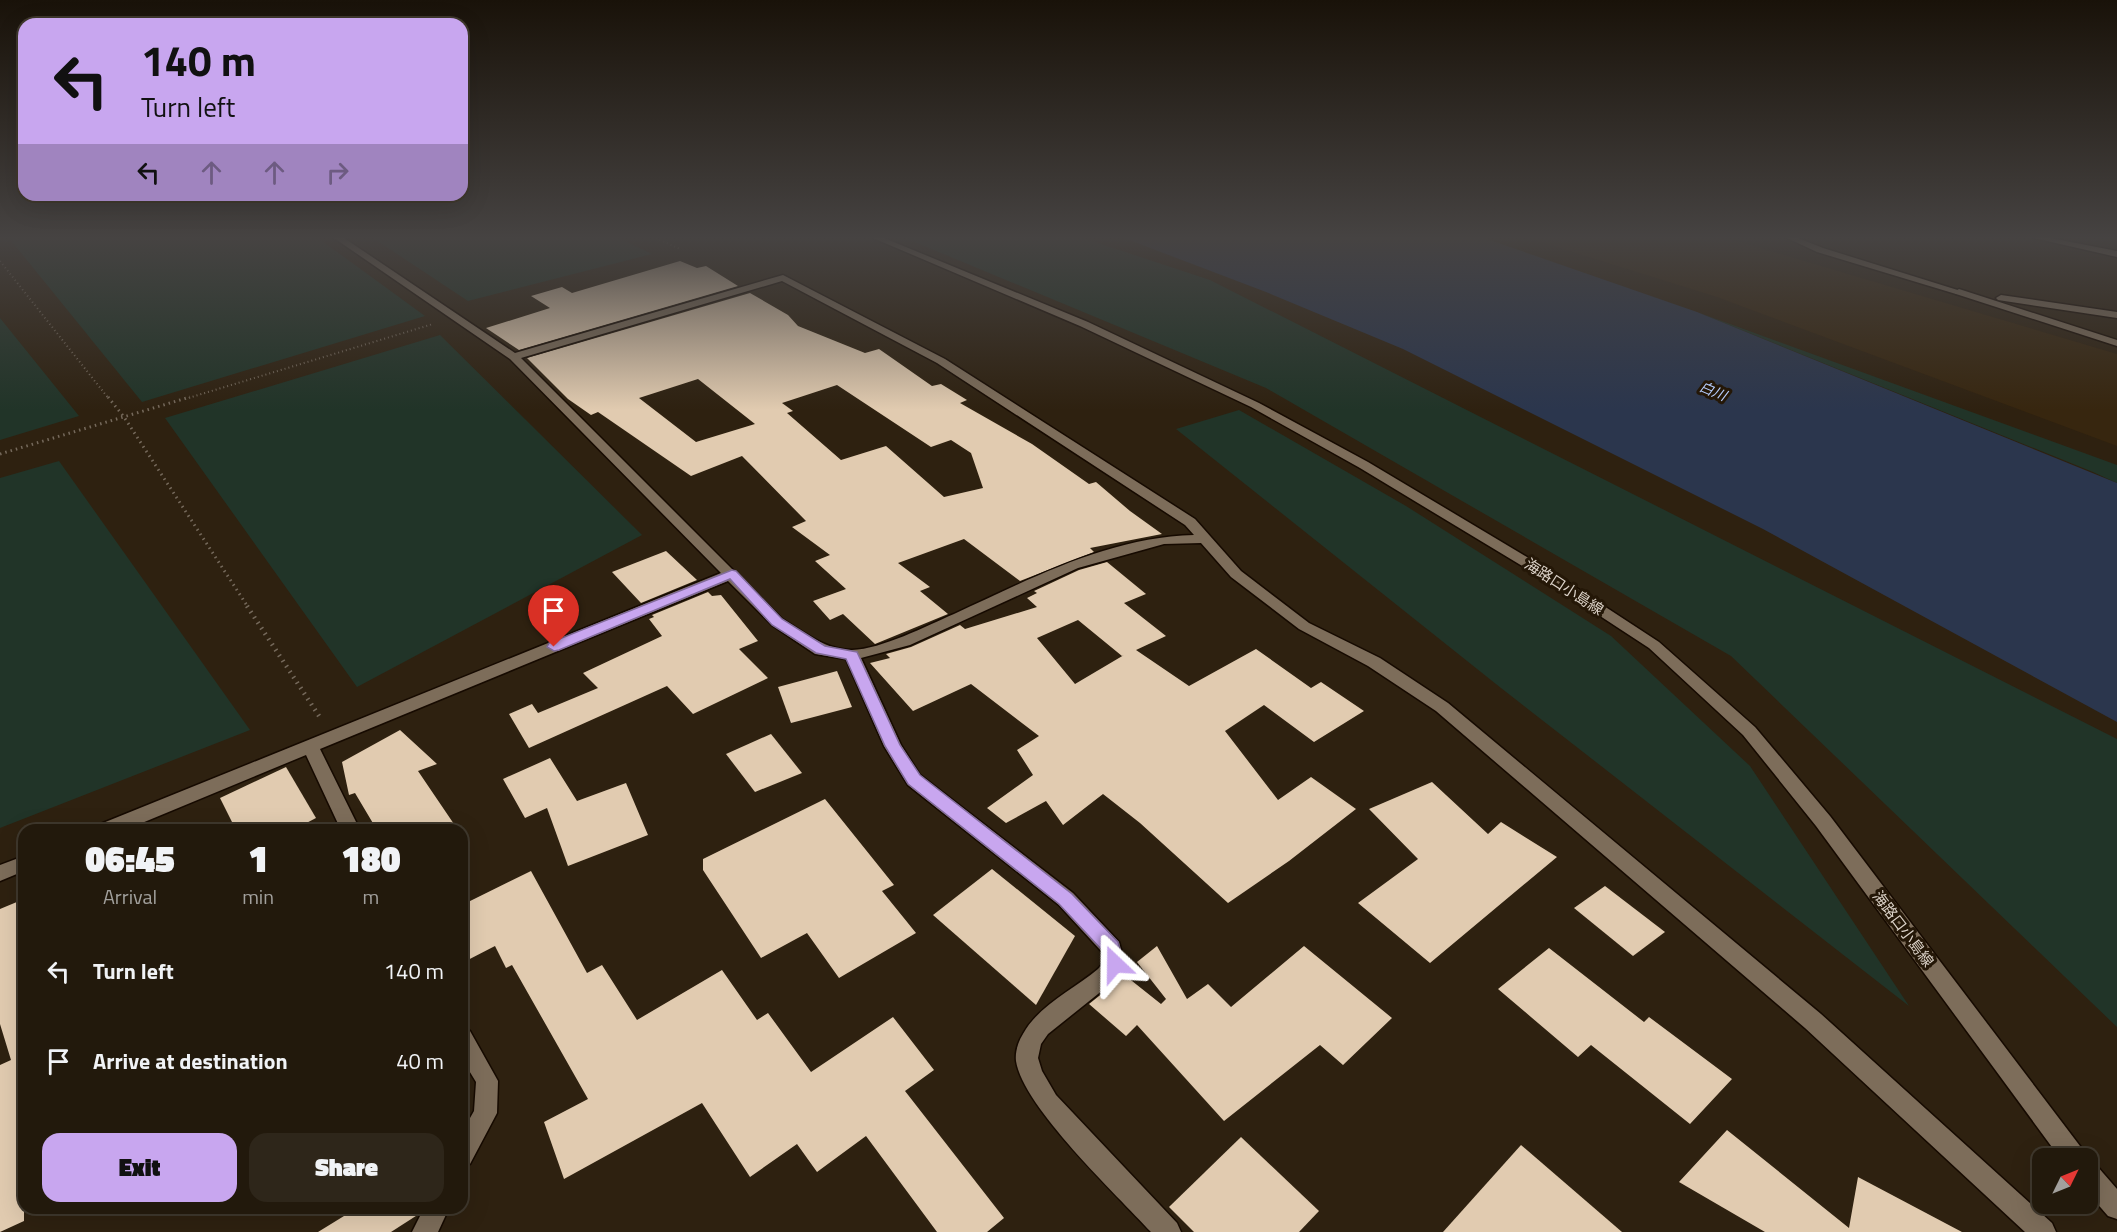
<!DOCTYPE html>
<html lang="en">
<head>
<meta charset="utf-8">
<style>
	body { margin:0; font-family:"Titillium Web","Noto Sans JP",sans-serif; background:#2e261a; color:#f1f3f6; height:100vh; display:flex; flex-direction:column; font-size:22px; white-space:nowrap }
	* { box-sizing:border-box; margin:0 }
	p { font-size:20px; color:#a2a09d }
	.icon { flex:none; width:33px; height:33px; fill:none; stroke:currentColor; stroke-width:2; stroke-linecap:round; stroke-linejoin:round }
	.map { position:relative; flex:1; overflow:hidden }
	.sheet { position:absolute; left:18px; top:824px; width:450px; height:390px; display:flex; flex-direction:column; background:#22190c; border-radius:18px; box-shadow:0 6px 24px #0002,0 0 0 2px #3f382d }
	.sheet>* { flex:none }
	.guide { position:absolute; left:18px; top:18px; width:450px; height:183px; border-radius:18px; box-shadow:0 6px 24px #0002,0 0 0 2px #3f382d; background:#c8a6ef; color:#111; overflow:hidden }
	.needle { width:39px; rotate:47deg }
	.tools { position:absolute; left:2032px; top:1148px; display:grid; gap:12px }
	.tools a { display:grid; place-items:center; width:66px; height:66px; border-radius:12px; background:#22190c; box-shadow:0 6px 24px #0002,0 0 0 2px #3f382d; font-size:30px }
	.pin { position:absolute; display:grid; place-items:center; width:51px; height:51px; color:#fff; margin:-62px -26px; border-radius:50% 50% 50% 0; rotate:-45deg; box-shadow:0 0 6px #0007 }
	.pin .icon { rotate:45deg }
	.me { position:absolute; width:66px; margin:-33px; rotate:337deg; stroke-linejoin:round; filter:drop-shadow(0 0 4px #0008) }
	.turn { display:flex; align-items:center; gap:21px; height:126px; padding:0 24px; font-size:27px }
	.turn .icon { width:78px; height:78px; stroke-width:2.5 }
	.turn b { display:block; font-size:42px; line-height:51px }
	.lanes { display:flex; align-items:center; height:57px; padding:0 24px; background:#0003; justify-content:center; gap:30px; direction:ltr }
	.lanes .off { opacity:.35 }
	.eta { display:flex; justify-content:space-evenly; align-items:center; height:102px; text-align:center }
	.eta b { font-size:36px; font-weight:800; line-height:42px }
	.button { display:flex; gap:12px; margin-top:auto; padding:12px 24px }
	.button a { flex:1; height:69px; border-radius:18px; background:#c8a6ef; color:#111; font-size:24px; font-weight:800; line-height:69px; text-align:center }
	.button a+a { background:#2e261a; color:#f1f3f6 }
	ul { padding:0; list-style:none }
	li { display:flex; align-items:center; gap:18px; height:90px; padding:0 24px }
	li div { flex:1 }
	li b { display:block; font-size:22px }
	li em { font-style:normal }
	.map>svg:first-child { display:block }
	.built { fill:#37260f }
	.green { fill:#213428 }
	.water { fill:#2b364d }
	.building { fill:#e1cbb0; fill-rule:evenodd }
	.lines { fill:none; stroke-linecap:round; stroke-linejoin:round }
	.minor-casing { stroke:#160a00; stroke-width:3 }
	.tertiary-casing { stroke:#160a00; stroke-width:3 }
	.secondary-casing { stroke:#160a00; stroke-width:3 }
	.path-far2 { stroke:#75695b; stroke-width:2; stroke-dasharray:1 3; stroke-linecap:butt }
	.path-far1 { stroke:#75695b; stroke-width:3; stroke-dasharray:1.5 4; stroke-linecap:butt }
	.path { stroke:#75695b; stroke-width:4.5; stroke-dasharray:1.5 5; stroke-linecap:butt }
	.minor { fill:#7d6d5a; fill-rule:evenodd }
	.tertiary { fill:#7d6d5a; fill-rule:evenodd }
	.secondary { fill:#7d6d5a; fill-rule:evenodd }
	.route { fill:#c8a6ef; stroke:#826c9b; stroke-width:1.5 }
	.labels { text-anchor:middle; stroke-width:6; stroke-linejoin:round; paint-order:stroke }
	.far-water-label { font-size:14px; font-style:italic; fill:#b6ceff; stroke:#241707 }
	.street-label { font-size:15px; fill:#dcd3c9; stroke:#241707 }
</style>
</head>
<body>
<div class="map">
<svg width="2117" height="1232" viewBox="0 0 2117 1232">
	<rect width="100%" height="100%" fill="#2e2110"/>
	<path class="built" d="M 1528,238 L 1727,238 L 2117,354 L 2117,446 L 1717,297 Z"/>
	<g class="green">
		<path d="M 9,238 L 318,238 L 425,316 L 142,402 Z"/>
		<path d="M 373,238 L 619,238 L 652,254 L 468,301 Z"/>
		<path d="M 905,238 L 1083,238 L 1210,280 L 2117,739 L 2117,1027 L 1731,656 L 1266,388 Z"/>
		<path d="M 1697,312 L 2117,465 L 2117,483 L 2093,472 Z"/>
		<path d="M 0,318 L 79,416 L 0,440 Z"/>
		<path d="M 440,335 L 642,535 L 357,687 L 165,418 Z"/>
		<path d="M 1239,410 L 1406,506 L 1611,636 L 1750,766 L 1909,1006 L 1501,688 L 1176,429 Z"/>
		<path d="M 59,461 L 250,730 L 0,828 L 0,478 Z"/>
	</g>
	<path class="water" d="M 1124,238 L 1484,238 L 1697,312 L 2117,483 L 2117,722 L 1763,529 L 1403,349 L 1266,292 Z"/>
	<g class="building">
		<path d="M 680,261 L 697,268 L 706,266 L 738,286 L 519,350 L 486,328 L 550,308 L 531,296 L 562,287 L 572,293 Z"/>
		<path d="M 750,293 L 788,315 L 798,326 L 865,353 L 879,349 L 932,386 L 941,384 L 967,400 L 960,403 L 1032,444 L 1089,484 L 1096,482 L 1130,511 L 1162,534 L 1090,548 L 1094,552 L 1020,581 L 964,539 L 898,563 L 930,587 L 920,591 L 948,614 L 875,644 L 843,614 L 830,620 L 813,601 L 846,589 L 815,561 L 830,555 L 792,527 L 806,521 L 742,456 L 691,476 L 598,412 L 591,415 L 568,399 L 527,358 ZM 698,379 L 755,424 L 696,442 L 639,398 ZM 837,385 L 931,447 L 951,440 L 971,453 L 983,488 L 944,497 L 886,446 L 841,460 L 787,413 L 793,411 L 782,403 Z"/>
		<path d="M 666,551 L 697,580 L 641,603 L 612,572 Z"/>
		<path d="M 1107,562 L 1146,594 L 1124,603 L 1166,636 L 1136,650 L 1189,686 L 1256,649 L 1311,688 L 1321,682 L 1364,711 L 1314,742 L 1264,705 L 1225,731 L 1278,800 L 1311,777 L 1356,809 L 1289,861 L 1228,903 L 1140,823 L 1103,794 L 1063,825 L 1046,801 L 1006,823 L 987,808 L 1033,775 L 1017,750 L 1039,736 L 971,684 L 913,711 L 870,663 L 890,658 L 886,654 L 911,647 L 960,625 L 965,629 L 1037,607 L 1027,598 L 1037,593 L 1034,591 L 1079,570 ZM 1078,620 L 1122,656 L 1124,655 L 1075,684 L 1037,638 Z"/>
		<path d="M 708,592 L 712,596 L 721,595 L 758,641 L 739,649 L 768,678 L 693,714 L 667,686 L 529,748 L 509,714 L 532,704 L 538,713 L 598,688 L 583,673 L 662,636 L 649,619 L 654,617 L 652,615 Z"/>
		<path d="M 837,671 L 852,707 L 791,723 L 778,687 Z"/>
		<path d="M 400,730 L 437,764 L 418,771 L 458,830 L 377,830 L 355,793 L 349,795 L 342,762 Z"/>
		<path d="M 771,734 L 802,773 L 755,792 L 726,754 Z"/>
		<path d="M 550,758 L 577,801 L 626,783 L 648,835 L 568,866 L 547,808 L 525,818 L 503,779 Z"/>
		<path d="M 286,767 L 316,818 L 293,830 L 236,830 L 220,798 Z"/>
		<path d="M 1432,782 L 1488,834 L 1501,822 L 1557,857 L 1430,963 L 1358,903 L 1418,859 L 1369,809 Z"/>
		<path d="M 825,799 L 894,885 L 882,891 L 916,933 L 839,978 L 807,933 L 761,958 L 703,870 L 703,859 Z"/>
		<path d="M 992,869 L 1075,936 L 1036,1005 L 933,915 Z"/>
		<path d="M 531,871 L 587,973 L 602,965 L 637,1020 L 722,970 L 757,1020 L 768,1013 L 811,1072 L 893,1017 L 934,1070 L 905,1091 L 1004,1218 L 987,1232 L 937,1232 L 866,1136 L 817,1172 L 797,1144 L 750,1177 L 702,1103 L 564,1179 L 544,1122 L 588,1099 L 512,965 L 506,968 L 495,946 L 462,963 L 462,905 Z"/>
		<path d="M 1605,886 L 1665,932 L 1633,956 L 1574,908 Z"/>
		<path d="M 24,899 L 24,1221 L 0,1232 L 0,1065 L 11,1060 L 0,1024 L 0,909 Z"/>
		<path d="M 1157,946 L 1187,999 L 1208,984 L 1231,1007 L 1304,946 L 1392,1018 L 1343,1065 L 1320,1045 L 1224,1121 L 1137,1025 L 1126,1036 L 1089,1004 L 1114,984 L 1122,973 L 1161,1004 L 1166,999 L 1137,962 Z"/>
		<path d="M 1549,948 L 1644,1022 L 1649,1017 L 1732,1079 L 1690,1124 L 1591,1045 L 1578,1057 L 1498,989 Z"/>
		<path d="M 1727,1130 L 1849,1228 L 1858,1177 L 1962,1232 L 1765,1232 L 1679,1182 Z"/>
		<path d="M 1241,1137 L 1319,1211 L 1299,1232 L 1194,1232 L 1169,1207 Z"/>
		<path d="M 1521,1145 L 1622,1232 L 1443,1232 Z"/>
		<path d="M 357,1208 L 422,1208 L 419,1214 L 391,1232 L 318,1232 Z"/>
	</g>
	<g class="lines">
		<g class="minor-casing">
			<g id="minor">
				<path d="M 334,238 L 344,238 L 515,353 L 783,275 L 945,359 L 1195,519 L 1241,571 L 1309,623 L 1380,658 L 1448,703 L 1821,1014 L 2052,1223 L 2056,1232 L 2025,1232 L 1805,1028 L 1436,711 L 1368,666 L 1299,629 L 1231,577 L 1201,543 L 1164,544 L 1078,568 L 910,645 L 861,658 L 901,745 L 920,775 L 1073,893 L 1119,942 L 1125,964 L 1113,982 L 1048,1034 L 1041,1044 L 1038,1058 L 1042,1071 L 1056,1095 L 1177,1223 L 1181,1232 L 1151,1232 C 1117,1195 1023,1107 1016,1061 C 1015,1052 1018,1042 1023,1034 C 1038,1006 1074,989 1098,969 L 1104,962 L 1102,952 L 1059,905 L 908,785 L 884,746 L 846,659 L 815,654 L 772,625 L 728,581 L 320,749 L 360,830 L 341,830 L 306,755 L 125,830 L 96,830 L 98,825 L 721,573 L 510,359 ZM 782,281 L 937,363 L 1185,525 L 1194,535 C 1109,537 1030,579 954,614 C 926,626 882,649 852,650 C 825,650 804,632 782,619 L 521,358 Z"/>
				<path d="M 2034,238 L 2050,238 L 2117,251 L 2117,257 Z"/>
				<path d="M 1959,289 L 2117,340 L 2117,346 L 1956,294 L 1954,292 Z"/>
				<path d="M 2001,295 L 2117,312 L 2117,318 L 1998,300 L 1996,298 Z"/>
				<path d="M 24,856 L 24,871 L 0,881 L 0,865 Z"/>
				<path d="M 462,1028 L 470,1031 L 498,1081 L 497,1113 L 470,1164 L 462,1168 L 462,1132 L 474,1111 L 476,1082 L 462,1059 Z"/>
				<path d="M 424,1208 L 449,1208 L 438,1232 L 412,1232 Z"/>
			</g>
		</g>
		<g class="tertiary-casing">
			<path id="tertiary" d="M 1787,238 L 1798,238 L 1823,248 L 1964,292 L 1956,294 L 1817,252 Z"/>
		</g>
		<g class="secondary-casing">
			<g id="secondary">
				<path d="M 873,238 L 884,238 L 1088,322 L 1259,403 L 1368,462 L 1552,572 L 1659,642 L 1755,727 L 1830,816 L 2083,1150 L 2087,1158 L 2060,1158 L 1816,826 L 1743,735 L 1649,648 L 1542,578 L 1360,468 L 1251,407 L 1080,326 Z"/>
				<path d="M 2088,1163 L 2097,1166 L 2117,1189 L 2117,1219 L 2108,1216 L 2088,1193 Z"/>
			</g>
		</g>
		<g class="path-far2">
			<path d="M 656,238 L 680,249"/>
			<path d="M 0,261 L 109,399"/>
			<path d="M 185,399 L 433,324"/>
		</g>
		<g class="path-far1">
			<path d="M 108,397 L 124,417 L 248,607"/>
			<path d="M 0,454 L 190,397"/>
		</g>
		<path class="path" d="M 247,606 L 321,719"/>
		<use href="#minor" class="minor"/>
		<use href="#tertiary" class="tertiary"/>
		<use href="#secondary" class="secondary"/>
	</g>
	<linearGradient id="sky" x2="0" y2="1"><stop stop-color="#191209"/><stop offset="0.58" stop-color="#464342"/><stop offset="1" stop-color="#464342" stop-opacity="0"/></linearGradient>
	<rect width="2117" height="410" fill="url(#sky)"/>
	<path class="route" d="M 732,570 L 736,571 L 782,619 L 825,646 L 857,652 L 900,745 L 920,775 L 1072,894 L 1118,942 L 1124,964 L 1121,970 L 1115,972 L 1108,970 L 1103,951 L 1059,904 L 908,784 L 885,746 L 846,659 L 816,653 L 772,625 L 730,579 L 559,650 L 554,651 L 547,647 L 549,643 Z"/>
	<g class="labels">
		<g class="far-water-label">
			<text transform="translate(1713 391) rotate(23)" y="5">白川</text>
		</g>
		<g class="street-label">
			<text transform="translate(1564 587) rotate(33)" y="5">海路口小島線</text>
			<text transform="translate(1903 929) rotate(53)" y="5">海路口小島線</text>
		</g>
	</g>
</svg>
<div class="tools">
<a><svg class="needle" viewBox="-14 -14 28 28"><path d="M0-13l5 13h-10z" fill="#e53935"/><path d="M0 13l5-13h-10z" fill="#a2a09d"/></svg></a>
</div>
<div class="pin" style="left:554px;top:647px;background:#d93025"><svg class="icon" aria-label="arrive" viewBox="0 0 24 24"><path d="M6 21V4h12l-3 4 3 4H6"/></svg></div>
<svg class="me" style="left:1115px;top:964px" viewBox="-20 -20 40 40"><path d="M0-17L14 15 0 8-14 15z" fill="#c8a6ef" stroke="#fff" stroke-width="4"/></svg>
<div class="guide">
<div class="turn"><svg class="icon" aria-label="left" viewBox="0 0 24 24"><path d="M17 20v-9H6M10 6l-5 5 5 5"/></svg><div><b>140 m</b>Turn left</div></div>
<div class="lanes"><svg class="icon" aria-label="left" viewBox="0 0 24 24"><path d="M17 20v-9H6M10 6l-5 5 5 5"/></svg><svg class="icon off" aria-label="ahead" viewBox="0 0 24 24"><path d="M12 20V5M6 11l6-6 6 6"/></svg><svg class="icon off" aria-label="ahead" viewBox="0 0 24 24"><path d="M12 20V5M6 11l6-6 6 6"/></svg><svg class="icon off" aria-label="right" viewBox="0 0 24 24"><path d="M7 20v-9h11M14 6l5 5-5 5"/></svg></div>
</div>
<section class="sheet">
<div class="eta">
<div><b>06:45</b><p>Arrival</p></div>
<div><b>1</b><p>min</p></div>
<div><b>180</b><p>m</p></div>
</div>
<ul>
<li><svg class="icon" aria-label="left" viewBox="0 0 24 24"><path d="M17 20v-9H6M10 6l-5 5 5 5"/></svg><div><b>Turn left</b></div><em>140 m</em></li>
<li><svg class="icon" aria-label="arrive" viewBox="0 0 24 24"><path d="M6 21V4h12l-3 4 3 4H6"/></svg><div><b>Arrive at destination</b></div><em>40 m</em></li>
</ul>
<div class="button"><a>Exit</a><a>Share</a></div>
</section>
</div>
</body>
</html>
